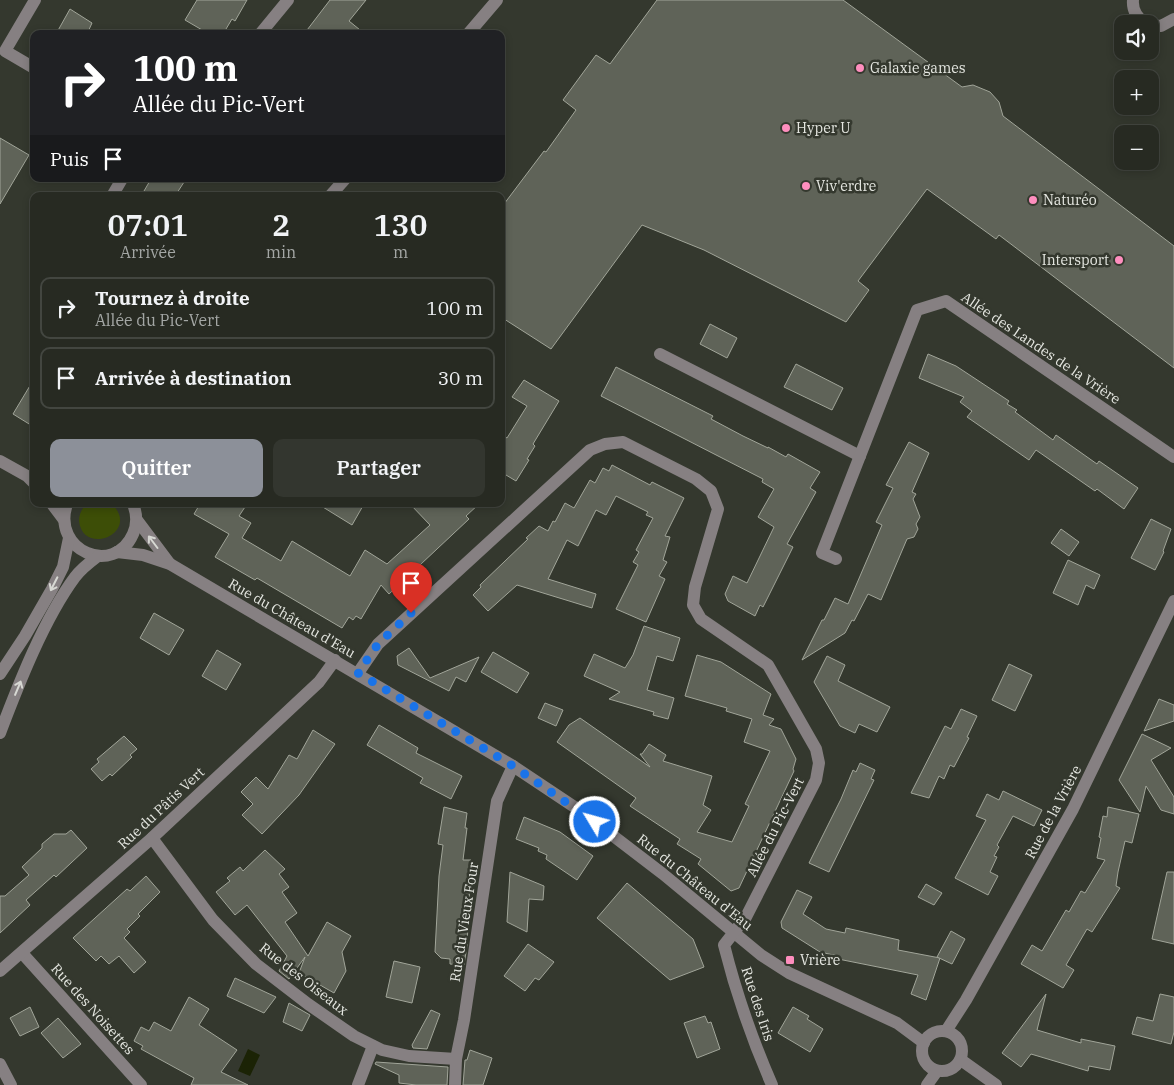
<!DOCTYPE html>
<html lang="fr">
<head>
<meta charset="utf-8">
<style>
	body { margin:0; font-family:"IBM Plex Serif",serif; background:#33362f; color:#f1f3f6; height:100vh; display:flex; flex-direction:column; font-size:19px; white-space:nowrap }
	* { box-sizing:border-box; margin:0 }
	p { font-size:16px; color:#a4a7a5 }
	.icon { flex:none; width:28px; height:28px; fill:none; stroke:currentColor; stroke-width:2; stroke-linecap:round; stroke-linejoin:round }
	.map { position:relative; flex:1; overflow:hidden }
	.details { position:absolute; left:30px; top:192px; width:475px; height:315px; display:flex; flex-direction:column; background:#272a22; border-radius:10px; box-shadow:0 2px 8px #0003,0 0 0 1px #434640 }
	.details>* { flex:none }
	.top-card { position:absolute; left:30px; top:30px; width:475px; height:152px; border-radius:10px; box-shadow:0 2px 8px #0003,0 0 0 1px #434640; background:#202124; color:#fff; overflow:hidden }
	.tools { position:absolute; left:1114px; top:15px; display:grid; gap:10px }
	.tools a { display:grid; place-items:center; width:45px; height:45px; border-radius:10px; background:#272a22; box-shadow:0 2px 8px #0003,0 0 0 1px #434640; font-size:25px }
	.pin { position:absolute; display:grid; place-items:center; width:42px; height:42px; color:#fff; margin:-51px -21px; border-radius:50% 50% 50% 0; rotate:-45deg; box-shadow:0 0 5px #0007 }
	.pin .icon { rotate:45deg }
	.me { position:absolute; width:55px; margin:-28px; rotate:307deg; stroke-linejoin:round; filter:drop-shadow(0 0 4px #0008) }
	.turn { display:flex; align-items:center; gap:18px; height:105px; padding:0 20px; font-size:22px }
	.turn .icon { width:65px; height:65px; stroke-width:2.5 }
	.turn b { display:block; font-size:35px; line-height:42px }
	.then { display:flex; align-items:center; height:48px; padding:0 20px; background:#0003; gap:10px; font-size:19px }
	.eta { display:flex; justify-content:space-evenly; align-items:center; height:85px; text-align:center }
	.eta b { font-size:30px; font-weight:600; line-height:35px }
	.primary-button { display:flex; gap:10px; margin-top:auto; padding:10px 20px }
	.primary-button a { flex:1; height:58px; border-radius:10px; background:#8c9099; color:#fff; font-size:20px; font-weight:600; line-height:58px; text-align:center }
	.primary-button a+a { background:#33362f; color:#f1f3f6 }
	ul { padding:0; list-style:none }
	li { display:flex; align-items:center; gap:15px; height:62px; margin:0 10px 8px; padding:0 10px; border:2px solid #434640; border-radius:10px }
	li div { flex:1 }
	li b { display:block; font-size:19px }
	li em { font-style:normal }
	.map>svg:first-child { display:block }
	.green { fill:#3d4e07 }
	.water { fill:#1b2305 }
	.building { fill:#5f6358; stroke:#a1a599 }
	.lines { fill:none; stroke-linecap:round; stroke-linejoin:round }
	.minor { stroke:#868082; stroke-width:12 }
	.oneway { stroke:#d7d8d3 }
	.route { stroke:#1a73e8; stroke-width:9; stroke-dasharray:0 16.2 }
	.poi-dot { fill:#fe8ebe; stroke:#34382e; stroke-width:2 }
	.labels { text-anchor:middle; stroke-width:5; stroke-linejoin:round; paint-order:stroke }
	.poi-label { font-size:14px; fill:#e5e7e1; stroke:#34382e; text-anchor:start }
	.street-label { font-size:14px; fill:#e5e7e1; stroke:#34382e }
</style>
</head>
<body>
<div class="map">
<svg width="1174" height="1085" viewBox="0 0 1174 1085">
	<rect width="100%" height="100%" fill="#34382e"/>
	<path class="green" d="M 87,504 L 112,504 C 141,533 83,557 79,521 C 79,514 82,508 87,504 Z"/>
	<path class="water" d="M 248,1049 L 260,1055 L 250,1076 L 238,1071 Z"/>
	<g class="building">
		<path d="M 197,0 L 247,0 L 235,21 L 232,19 L 223,34 L 209,34 L 185,20 Z"/>
		<path d="M 330,0 L 366,0 L 349,21 L 365,34 L 304,34 Z"/>
		<path d="M 657,0 L 843,0 L 962,87 L 973,85 L 990,92 L 999,102 L 1003,116 L 1174,246 L 1174,368 L 999,235 L 996,239 L 927,189 L 858,281 L 869,290 L 846,322 L 704,250 L 642,225 L 551,349 L 501,317 L 501,208 L 544,151 L 546,152 L 576,110 L 563,100 L 596,55 L 610,64 Z"/>
		<path d="M 70,9 L 92,23 L 87,34 L 56,34 Z"/>
		<path d="M 0,138 L 29,155 L 0,204 Z"/>
		<path d="M 151,179 L 186,179 L 175,196 L 153,196 L 144,191 Z"/>
		<path d="M 710,324 L 737,338 L 727,358 L 700,344 Z"/>
		<path d="M 928,354 L 956,366 L 1009,401 L 1007,404 L 1017,410 L 1015,412 L 1053,440 L 1056,435 L 1097,464 L 1099,461 L 1138,488 L 1124,509 L 1097,489 L 1095,491 L 1036,450 L 1029,460 L 967,417 L 972,411 L 960,402 L 964,397 L 919,378 Z"/>
		<path d="M 796,364 L 843,388 L 832,410 L 784,387 Z"/>
		<path d="M 616,367 L 713,416 L 711,419 L 743,436 L 768,448 L 768,447 L 786,457 L 788,454 L 820,472 L 810,488 L 816,492 L 787,544 L 793,547 L 763,607 L 760,605 L 755,616 L 728,601 L 725,594 L 733,576 L 747,583 L 774,527 L 758,517 L 774,489 L 762,482 L 763,479 L 601,396 Z"/>
		<path d="M 34,379 L 34,427 L 13,414 Z"/>
		<path d="M 524,380 L 559,401 L 533,444 L 535,446 L 527,459 L 529,460 L 516,481 L 501,472 L 501,434 L 507,438 L 527,406 L 512,397 Z"/>
		<path d="M 909,442 L 929,453 L 912,492 L 916,494 L 913,499 L 920,517 L 916,524 L 918,529 L 914,537 L 907,539 L 881,600 L 868,594 L 854,621 L 852,620 L 845,633 L 802,660 L 822,620 L 824,620 L 835,598 L 848,604 L 882,525 L 876,522 L 893,488 L 886,485 Z"/>
		<path d="M 612,465 L 650,485 L 652,482 L 684,498 L 665,536 L 670,537 L 663,560 L 667,562 L 659,576 L 665,579 L 646,622 L 616,609 L 638,565 L 633,562 L 639,552 L 636,550 L 653,518 L 646,515 L 648,512 L 616,496 L 606,515 L 596,510 L 578,546 L 567,540 L 548,579 L 596,594 L 592,608 L 517,585 L 488,611 L 473,595 L 481,587 L 480,585 L 528,539 L 526,538 L 539,526 L 548,531 L 553,521 L 555,522 L 565,503 L 574,508 L 590,480 L 595,483 L 603,468 L 609,471 Z"/>
		<path d="M 200,504 L 247,504 L 239,516 L 251,523 L 242,538 L 281,561 L 292,541 L 350,576 L 365,550 L 387,564 L 430,525 L 410,504 L 479,504 L 466,516 L 469,519 L 389,594 L 381,585 L 361,619 L 356,616 L 353,620 L 349,617 L 342,628 L 257,578 L 255,580 L 215,557 L 229,534 L 194,514 Z"/>
		<path d="M 318,504 L 364,504 L 352,525 Z"/>
		<path d="M 1151,519 L 1171,529 L 1163,551 L 1164,552 L 1155,570 L 1131,558 Z"/>
		<path d="M 1061,529 L 1079,542 L 1069,556 L 1051,543 Z"/>
		<path d="M 1068,560 L 1100,575 L 1094,589 L 1086,585 L 1078,605 L 1053,593 Z"/>
		<path d="M 154,613 L 184,630 L 169,655 L 140,638 Z"/>
		<path d="M 644,626 L 680,638 L 673,661 L 657,656 L 647,690 L 674,698 L 668,719 L 653,715 L 654,712 L 609,699 L 620,692 L 584,676 L 594,654 L 625,668 L 633,655 Z"/>
		<path d="M 409,648 L 430,678 L 479,657 L 466,682 L 456,677 L 449,691 L 398,665 L 397,656 Z"/>
		<path d="M 217,650 L 241,664 L 226,690 L 202,676 Z"/>
		<path d="M 493,652 L 529,673 L 517,693 L 481,672 Z"/>
		<path d="M 697,655 L 721,662 L 771,694 L 763,715 L 774,719 L 769,725 L 781,729 L 796,759 L 793,769 L 794,771 L 739,888 L 731,891 L 698,864 L 701,859 L 677,844 L 680,839 L 630,806 L 636,798 L 557,742 L 569,725 L 580,718 L 650,767 L 640,754 L 642,754 L 649,744 L 666,755 L 663,761 L 712,776 L 703,805 L 711,810 L 697,832 L 732,842 L 749,806 L 745,804 L 770,751 L 744,742 L 752,719 L 726,711 L 727,708 L 685,696 Z"/>
		<path d="M 827,656 L 845,665 L 838,681 L 890,707 L 877,732 L 859,724 L 855,733 L 840,726 L 814,682 Z"/>
		<path d="M 1009,664 L 1032,675 L 1015,711 L 992,700 Z"/>
		<path d="M 1159,699 L 1174,705 L 1174,721 L 1144,731 Z"/>
		<path d="M 545,703 L 563,710 L 556,726 L 538,718 Z"/>
		<path d="M 961,709 L 977,716 L 967,737 L 969,738 L 954,767 L 950,765 L 944,779 L 939,776 L 929,798 L 911,793 L 945,726 L 951,729 Z"/>
		<path d="M 379,725 L 418,748 L 416,753 L 462,776 L 451,799 L 420,783 L 423,778 L 367,745 Z"/>
		<path d="M 313,730 L 335,744 L 299,795 L 262,834 L 242,815 L 253,804 L 241,792 L 256,777 L 268,789 L 289,755 L 297,759 Z"/>
		<path d="M 1142,734 L 1171,748 L 1151,760 L 1174,797 L 1174,814 L 1161,810 L 1146,786 L 1140,812 L 1119,780 Z"/>
		<path d="M 124,736 L 137,749 L 130,755 L 132,757 L 112,776 L 110,774 L 102,781 L 91,769 L 99,762 L 97,759 Z"/>
		<path d="M 860,763 L 875,770 L 871,779 L 874,780 L 829,872 L 809,863 L 841,799 L 853,770 L 856,772 Z"/>
		<path d="M 1003,791 L 1042,810 L 1034,826 L 1013,816 L 997,845 L 999,847 L 994,856 L 997,857 L 990,872 L 998,876 L 988,895 L 955,878 L 986,820 L 976,816 L 987,794 L 999,800 Z"/>
		<path d="M 444,807 L 467,813 L 465,828 L 467,828 L 463,860 L 471,860 L 467,946 L 464,965 L 450,964 L 450,959 L 441,958 L 435,952 L 439,876 L 443,845 L 438,844 Z"/>
		<path d="M 1108,807 L 1139,814 L 1132,843 L 1125,841 L 1118,872 L 1116,886 L 1120,888 L 1092,932 L 1087,929 L 1066,965 L 1074,970 L 1063,988 L 1021,964 L 1032,945 L 1042,951 L 1066,910 L 1069,912 L 1081,891 L 1085,893 L 1105,860 L 1097,858 L 1101,838 L 1099,837 L 1103,816 L 1107,817 Z"/>
		<path d="M 524,817 L 560,832 L 593,856 L 577,880 L 546,859 L 547,855 L 538,851 L 539,848 L 516,839 Z"/>
		<path d="M 71,830 L 87,848 L 56,877 L 54,875 L 26,900 L 30,905 L 0,933 L 0,896 L 5,896 L 29,875 L 22,867 L 42,848 L 42,844 L 54,834 L 66,834 Z"/>
		<path d="M 265,850 L 285,869 L 279,874 L 289,887 L 282,892 L 297,913 L 285,922 L 308,956 L 327,922 L 351,936 L 342,952 L 346,971 L 334,993 L 299,973 L 305,957 L 289,979 L 279,971 L 287,956 L 247,905 L 235,915 L 216,892 L 230,881 L 227,878 L 234,872 L 240,867 L 243,871 Z"/>
		<path d="M 510,872 L 544,886 L 543,900 L 529,899 L 527,932 L 507,922 Z"/>
		<path d="M 1167,872 L 1174,872 L 1174,944 L 1152,939 Z"/>
		<path d="M 146,876 L 160,892 L 138,914 L 140,916 L 127,929 L 130,932 L 124,938 L 146,962 L 134,973 L 119,956 L 109,964 L 101,956 L 96,961 L 73,938 L 127,889 L 130,891 Z"/>
		<path d="M 627,883 L 693,939 L 704,967 L 670,980 L 597,918 Z"/>
		<path d="M 926,884 L 942,893 L 934,905 L 918,897 Z"/>
		<path d="M 797,890 L 812,897 L 803,914 L 826,929 L 845,933 L 846,928 L 899,940 L 898,950 L 940,958 L 926,1000 L 911,994 L 918,975 L 838,959 L 838,956 L 820,952 L 782,928 L 781,922 Z"/>
		<path d="M 951,931 L 965,939 L 952,964 L 937,957 Z"/>
		<path d="M 528,944 L 554,962 L 539,980 L 535,978 L 525,991 L 504,976 Z"/>
		<path d="M 394,961 L 420,967 L 412,1003 L 386,997 Z"/>
		<path d="M 235,978 L 276,997 L 264,1013 L 227,996 Z"/>
		<path d="M 1046,994 L 1037,1030 L 1081,1043 L 1081,1039 L 1115,1046 L 1110,1070 L 1089,1066 L 1088,1071 L 1031,1054 L 1021,1067 L 1002,1053 Z"/>
		<path d="M 1160,994 L 1174,997 L 1174,1032 L 1171,1044 L 1132,1034 L 1137,1017 L 1153,1021 Z"/>
		<path d="M 189,997 L 209,1009 L 199,1025 L 237,1050 L 221,1072 L 248,1085 L 191,1085 L 194,1078 L 141,1049 L 143,1046 L 134,1041 L 141,1027 L 149,1031 L 154,1022 L 171,1031 Z"/>
		<path d="M 289,1003 L 310,1015 L 302,1031 L 283,1022 Z"/>
		<path d="M 30,1007 L 39,1027 L 20,1036 L 10,1018 Z"/>
		<path d="M 793,1007 L 809,1016 L 807,1019 L 823,1029 L 810,1052 L 778,1033 Z"/>
		<path d="M 431,1010 L 440,1014 L 427,1049 L 413,1048 L 412,1045 Z"/>
		<path d="M 705,1016 L 708,1023 L 711,1022 L 720,1049 L 697,1058 L 684,1023 Z"/>
		<path d="M 58,1018 L 81,1044 L 63,1058 L 41,1033 Z"/>
		<path d="M 470,1050 L 492,1058 L 483,1085 L 463,1085 L 465,1060 L 467,1060 Z"/>
		<path d="M 376,1062 L 448,1067 L 447,1085 L 416,1085 L 399,1083 L 399,1075 L 375,1064 Z"/>
	</g>
	<g class="lines">
		<g class="minor">
			<path d="M 1133,0 C 1132,11 1137,18 1146,24"/>
			<path d="M 1150,25 L 1161,26 L 1174,19"/>
			<path d="M 260,34 L 288,0"/>
			<path d="M 468,34 L 497,0"/>
			<path d="M 34,68 L 5,51 L 35,0"/>
			<path d="M 112,196 L 122,179"/>
			<path d="M 330,196 L 345,179"/>
			<path d="M 660,354 L 860,456"/>
			<path d="M 0,461 L 27,476 L 34,483"/>
			<path d="M 52,504 L 64,520"/>
			<path d="M 67,504 C 51,551 114,577 133,534 C 138,523 137,514 133,504"/>
			<path d="M 137,520 L 170,564"/>
			<path d="M 117,552 L 143,555 L 170,564 L 513,766 L 582,812 L 663,874 L 761,955 L 789,973 L 897,1023 L 924,1043"/>
			<path d="M 836,559 L 822,553 L 917,310 L 946,301 L 1174,457"/>
			<path d="M 358,673 L 378,644 L 590,450 L 605,444 L 623,442 L 696,479 L 711,491 L 718,509 L 695,587 L 693,605 L 701,619 L 768,665 L 816,749 L 819,763 L 816,780 L 746,917 L 724,945 C 736,993 752,1039 772,1085"/>
			<path d="M 0,674 L 25,636 L 52,589 L 63,567 L 69,538"/>
			<path d="M 0,733 C 19,683 44,619 75,577 C 81,569 90,562 98,556"/>
			<path d="M 152,838 L 213,920 L 256,964 L 308,1004 L 354,1036 L 382,1050 L 409,1056 L 456,1059"/>
			<path d="M 22,953 L 141,1085"/>
			<path d="M 0,971 L 152,838 L 319,682 L 335,660"/>
			<circle cx="942" cy="1051" r="20"/>
			<path d="M 946,1031 L 966,1000 L 1073,809 L 1174,601"/>
			<path d="M 961,1060 L 996,1085"/>
			<path d="M 0,1064 L 11,1085"/>
			<path d="M 358,1085 L 373,1046"/>
			<path d="M 455,1085 L 456,1059 L 464,1020 L 497,801 L 513,766"/>
			<path d="M 927,1085 L 937,1071"/>
		</g>
	</g>
	<defs><path id="oneway-shaft" d="M-6 0H5M1.5-3L5.5 0L1.5 3" fill="none" stroke-width="1.6" stroke-linecap="round" stroke-linejoin="round" transform="scale(1.25)"/></defs>
	<g class="oneway">
		<use href="#oneway-shaft" transform="translate(153 542) rotate(-127)"/>
		<use href="#oneway-shaft" transform="translate(54 584) rotate(117)"/>
		<use href="#oneway-shaft" transform="translate(18 688) rotate(-67)"/>
	</g>
	<g class="lines">
		<path class="route" d="M 411,613 L 378,644 L 358,673 L 513,766 L 595,822"/>
	</g>
	<g class="poi-dot">
		<circle cx="860" cy="68" r="5"/>
		<circle cx="786" cy="128" r="5"/>
		<circle cx="806" cy="186" r="5"/>
		<circle cx="1033" cy="200" r="5"/>
		<circle cx="1119" cy="260" r="5"/>
		<rect x="785" y="955" width="10" height="10" rx="2.5"/>
	</g>
	<g class="labels">
		<g class="poi-label">
			<text x="870" y="73">Galaxie games</text>
			<text x="796" y="133">Hyper U</text>
			<text x="816" y="191">Viv'erdre</text>
			<text x="1043" y="205">Naturéo</text>
			<text x="1109" y="265" text-anchor="end">Intersport</text>
			<text x="800" y="965">Vrière</text>
		</g>
		<g class="street-label">
			<text transform="translate(1041 348) rotate(34)" y="5">Allée des Landes de la Vrière</text>
			<text transform="translate(292 618) rotate(30)" y="5">Rue du Château d'Eau</text>
			<text transform="translate(161 808) rotate(-43)" y="5">Rue du Pâtis Vert</text>
			<text transform="translate(1053 812) rotate(-62)" y="5">Rue de la Vrière</text>
			<text transform="translate(775 827) rotate(-63)" y="5">Allée du Pic-Vert</text>
			<text transform="translate(695 882) rotate(39)" y="5">Rue du Château d'Eau</text>
			<text transform="translate(464 922) rotate(-81)" y="5">Rue du Vieux Four</text>
			<text transform="translate(304 979) rotate(38)" y="5">Rue des Oiseaux</text>
			<text transform="translate(758 1004) rotate(72)" y="5">Rue des Iris</text>
			<text transform="translate(93 1009) rotate(48)" y="5">Rue des Noisettes</text>
		</g>
	</g>
</svg>
<div class="tools">
<a><svg class="icon" aria-label="sound" viewBox="0 0 24 24"><path d="M4 9h4l5-4v14l-5-4H4zM17 9q2 3 0 6"/></svg></a>
<a>+</a>
<a>−</a>
</div>
<div class="pin" style="left:411px;top:613px;background:#d93025"><svg class="icon" aria-label="arrive" viewBox="0 0 24 24"><path d="M6 21V4h12l-3 4 3 4H6"/></svg></div>
<svg class="me" style="left:595px;top:822px" viewBox="-20 -20 40 40"><circle r="17" fill="#1a73e8" stroke="#fff" stroke-width="3"/><path d="M0-11L8 9 0 5-8 9z" fill="#fff"/></svg>
<div class="top-card">
<div class="turn"><svg class="icon" aria-label="right" viewBox="0 0 24 24"><path d="M7 20v-9h11M14 6l5 5-5 5"/></svg><div><b>100 m</b>Allée du Pic-Vert</div></div>
<div class="then">Puis<svg class="icon" aria-label="arrive" viewBox="0 0 24 24"><path d="M6 21V4h12l-3 4 3 4H6"/></svg></div>
</div>
<section class="details">
<div class="eta">
<div><b>07:01</b><p>Arrivée</p></div>
<div><b>2</b><p>min</p></div>
<div><b>130</b><p>m</p></div>
</div>
<ul>
<li><svg class="icon" aria-label="right" viewBox="0 0 24 24"><path d="M7 20v-9h11M14 6l5 5-5 5"/></svg><div><b>Tournez à droite</b><p>Allée du Pic-Vert</p></div><em>100 m</em></li>
<li><svg class="icon" aria-label="arrive" viewBox="0 0 24 24"><path d="M6 21V4h12l-3 4 3 4H6"/></svg><div><b>Arrivée à destination</b></div><em>30 m</em></li>
</ul>
<div class="primary-button"><a>Quitter</a><a>Partager</a></div>
</section>
</div>
</body>
</html>
